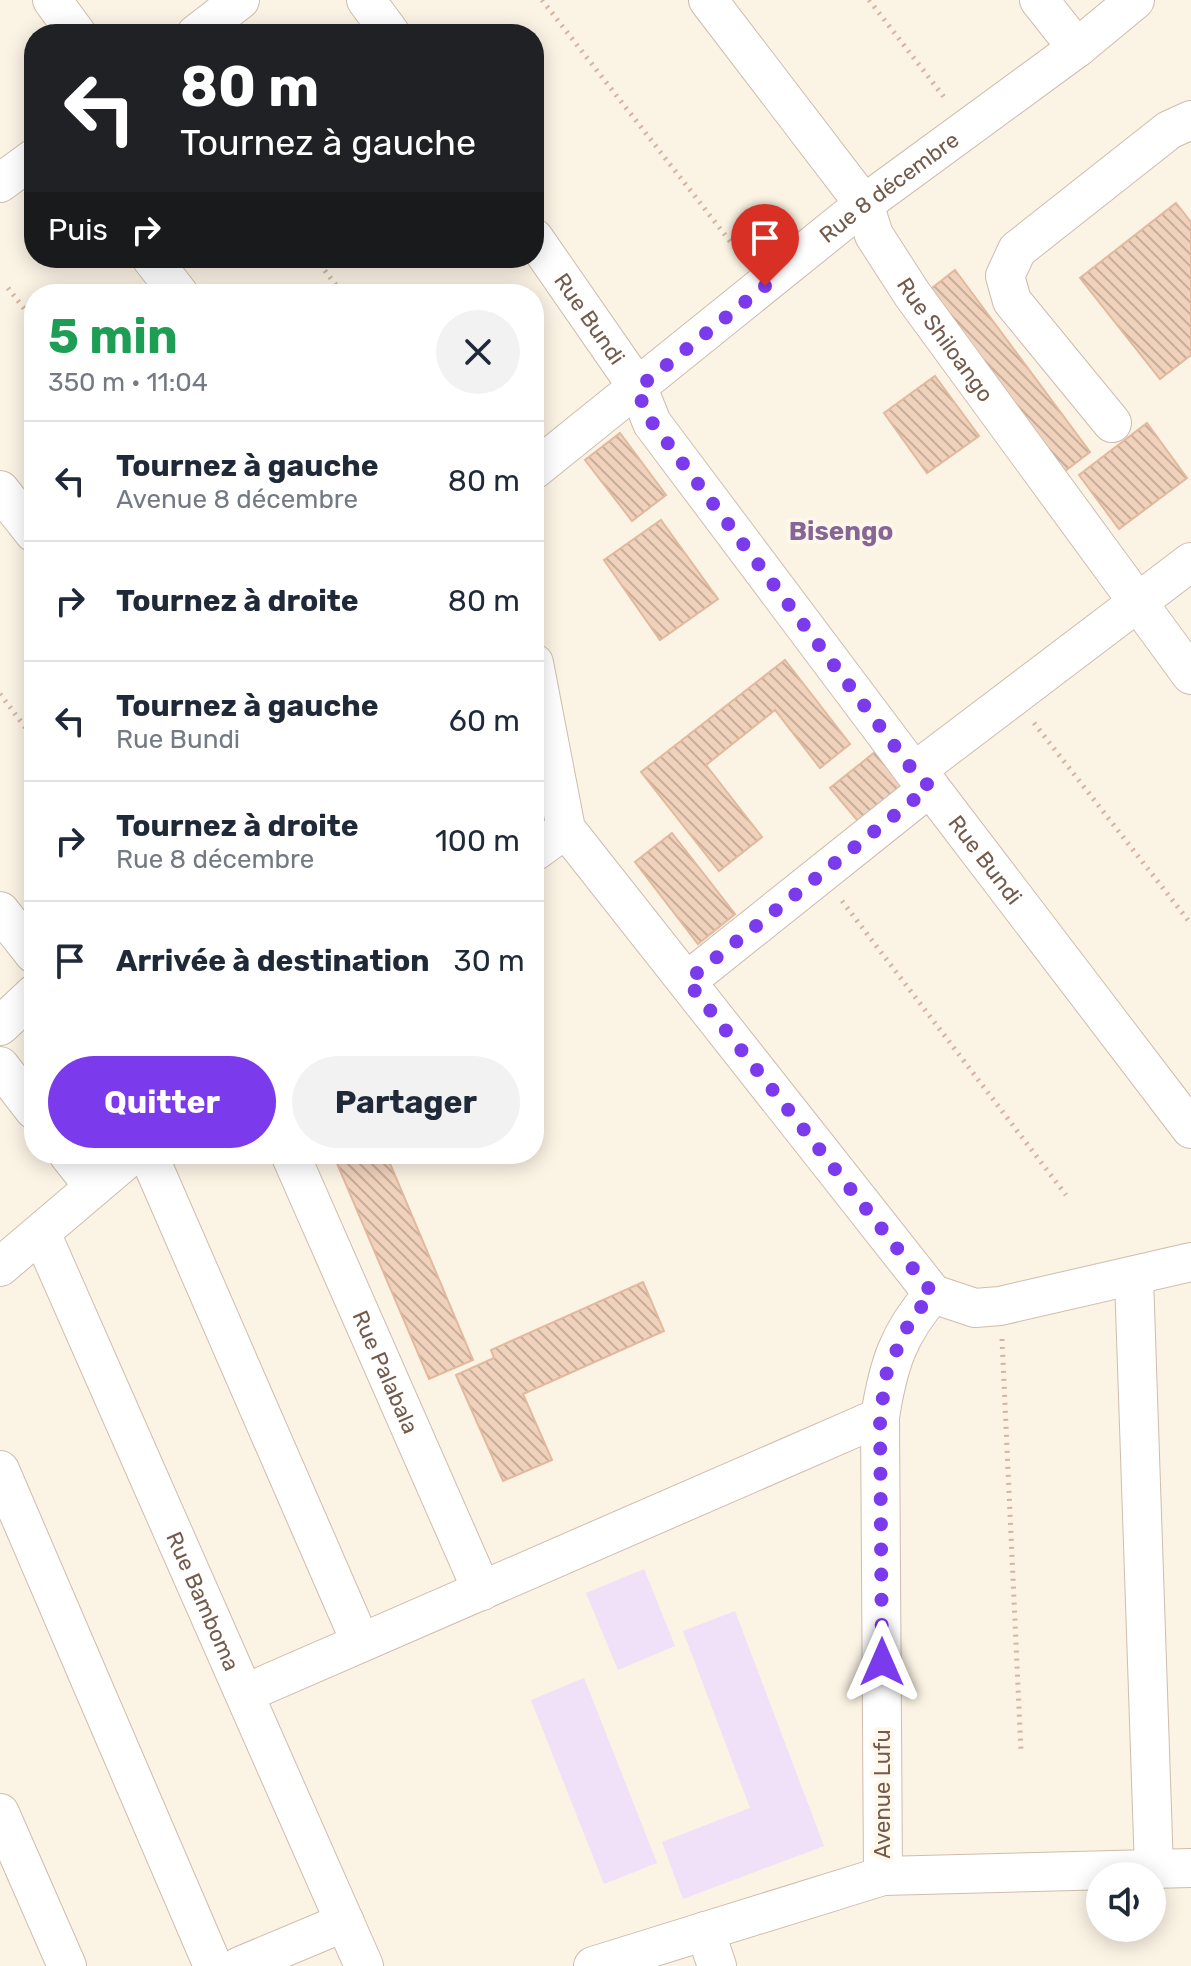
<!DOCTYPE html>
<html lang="fr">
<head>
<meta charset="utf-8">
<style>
	body { margin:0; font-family:Rubik,sans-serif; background:#f2f2f3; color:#1f2937; height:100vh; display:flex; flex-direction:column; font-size:30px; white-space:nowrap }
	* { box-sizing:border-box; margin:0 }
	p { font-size:26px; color:#747a83 }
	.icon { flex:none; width:44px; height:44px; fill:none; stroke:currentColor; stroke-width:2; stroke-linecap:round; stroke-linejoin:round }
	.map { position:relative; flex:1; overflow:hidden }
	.details { position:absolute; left:24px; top:284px; width:520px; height:880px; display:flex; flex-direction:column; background:#fff; border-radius:32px; box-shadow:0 4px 20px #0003 }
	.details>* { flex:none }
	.banner { position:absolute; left:24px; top:24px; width:520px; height:244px; border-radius:32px; box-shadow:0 4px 20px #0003; background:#202124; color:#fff; overflow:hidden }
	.tools { position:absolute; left:1086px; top:1862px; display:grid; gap:16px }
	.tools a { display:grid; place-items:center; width:80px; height:80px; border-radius:50%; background:#fff; box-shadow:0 4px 20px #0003; font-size:40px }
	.pin { position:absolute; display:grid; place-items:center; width:68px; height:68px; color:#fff; margin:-82px -34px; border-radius:50% 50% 50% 0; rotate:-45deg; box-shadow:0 0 8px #0007 }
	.pin .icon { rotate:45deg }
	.me { position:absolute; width:88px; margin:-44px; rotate:0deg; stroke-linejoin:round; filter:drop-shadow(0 0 6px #0008) }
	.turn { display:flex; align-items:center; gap:28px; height:168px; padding:0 24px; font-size:36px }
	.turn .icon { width:104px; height:104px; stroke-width:2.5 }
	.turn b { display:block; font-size:56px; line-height:68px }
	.then { display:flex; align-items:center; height:76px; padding:0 24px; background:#0003; gap:16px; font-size:30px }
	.round { display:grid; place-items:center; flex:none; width:84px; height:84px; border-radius:42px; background:#f2f2f3 }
	.headline { display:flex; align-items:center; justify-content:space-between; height:136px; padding:0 24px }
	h1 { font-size:48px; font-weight:700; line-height:60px; color:#1e9e55 }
	.action { display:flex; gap:16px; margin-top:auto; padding:16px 24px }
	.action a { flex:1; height:92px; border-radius:48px; background:#7c3aed; color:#fff; font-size:32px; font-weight:700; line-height:92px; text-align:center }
	.action a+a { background:#f2f2f3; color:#1f2937 }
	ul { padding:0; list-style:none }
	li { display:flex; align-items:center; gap:24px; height:120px; padding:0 24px; border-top:2px solid #e0e1e3 }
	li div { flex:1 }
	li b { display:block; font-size:30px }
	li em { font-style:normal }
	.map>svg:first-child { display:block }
	.education { fill:#f0e0f8 }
	.building { fill:url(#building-back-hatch); stroke:#e2b99d; stroke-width:2 }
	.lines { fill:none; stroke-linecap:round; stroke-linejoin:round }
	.minor-casing { stroke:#cebdae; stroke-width:40 }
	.path { stroke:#d4b5a0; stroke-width:5; stroke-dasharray:2 6; stroke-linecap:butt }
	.minor { stroke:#fff; stroke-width:38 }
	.route { stroke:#7c3aed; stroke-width:14; stroke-dasharray:0 25.2 }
	.labels { text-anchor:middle; stroke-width:8; stroke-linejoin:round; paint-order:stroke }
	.street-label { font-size:22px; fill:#735a4a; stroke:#fef7ea }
	.quarter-label { font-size:26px; font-weight:bold; fill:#876696; stroke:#fef7ea }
</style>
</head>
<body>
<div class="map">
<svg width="1191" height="1966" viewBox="0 0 1191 1966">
	<defs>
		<pattern id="building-back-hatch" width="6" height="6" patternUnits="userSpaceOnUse" patternTransform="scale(2)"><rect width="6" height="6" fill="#f0d2bc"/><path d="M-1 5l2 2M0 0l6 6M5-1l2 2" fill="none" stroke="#c7ad9b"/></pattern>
	</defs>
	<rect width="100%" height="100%" fill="#fbf3e4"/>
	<g class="education">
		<path d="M 644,1569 L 675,1646 L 618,1670 L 586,1593 Z"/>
		<path d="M 735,1611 L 824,1846 L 683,1899 L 662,1842 L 750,1808 L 683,1631 Z"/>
		<path d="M 584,1678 L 657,1863 L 604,1884 L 531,1700 Z"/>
	</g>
	<g class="building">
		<path d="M 1176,203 L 1191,222 L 1191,355 L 1160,379 L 1080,278 Z"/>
		<path d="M 955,270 L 1090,452 L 1061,474 L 927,292 Z"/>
		<path d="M 935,376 L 979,436 L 927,473 L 884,413 Z"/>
		<path d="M 1147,423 L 1187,478 L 1119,529 L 1079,475 Z"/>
		<path d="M 620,433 L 666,495 L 632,521 L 585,460 Z"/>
		<path d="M 661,520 L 718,599 L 660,640 L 604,560 Z"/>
		<path d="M 785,660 L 850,744 L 820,768 L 775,710 L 706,765 L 762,837 L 719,871 L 641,772 Z"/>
		<path d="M 880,748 L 907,782 L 858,821 L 830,788 Z"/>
		<path d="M 672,833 L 735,914 L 698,944 L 635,862 Z"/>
		<path d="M 333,1154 L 386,1154 L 473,1360 L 429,1379 Z"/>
		<path d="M 643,1282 L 664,1331 L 523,1394 L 552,1460 L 503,1481 L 456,1375 L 494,1358 L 491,1350 Z"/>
	</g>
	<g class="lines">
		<g class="minor-casing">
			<g id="minor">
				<path d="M 52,0 L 77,34"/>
				<path d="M 366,0 L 391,34"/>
				<path id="s1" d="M 708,0 L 864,204 L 874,235 L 912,294 L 1191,675"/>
				<path d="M 1039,0 L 1077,48"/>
				<path d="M 196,34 L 240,0"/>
				<path d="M 0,183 L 34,158"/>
				<path id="s2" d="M 534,238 L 638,388 L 652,423 L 914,772 L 930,787 L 1191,1129"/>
				<path d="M 151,258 L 179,294"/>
				<path d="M 1112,423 L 1012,301 L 1005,276 L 1017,250 L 1169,130 L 1191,120"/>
				<path id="s3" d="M 534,470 L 864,204 L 1077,48 L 1135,0"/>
				<path d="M 0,490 L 34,533"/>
				<path d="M 534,663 L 566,829 L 933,1294 L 975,1308 L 1000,1306 L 1191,1262"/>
				<path d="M 914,772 L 1191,562"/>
				<path d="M 534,852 L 566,829"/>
				<path d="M 0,911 L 34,954"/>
				<path d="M 687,981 L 930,787"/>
				<path d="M 0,1026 L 34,994"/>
				<path d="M 0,1066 L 34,1110"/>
				<path d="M 68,1154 L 94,1187"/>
				<path d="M 148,1154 L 360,1641"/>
				<path id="s4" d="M 290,1154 L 482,1591"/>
				<path id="s5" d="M 42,1235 L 364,1966"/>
				<path d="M 0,1267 L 133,1154"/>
				<path d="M 1134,1278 L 1154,1869"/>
				<path d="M 0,1470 L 213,1966"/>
				<path d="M 246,1693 L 880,1417"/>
				<path d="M 0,1813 L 67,1966"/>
				<path d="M 883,1876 L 880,1417 C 888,1366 898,1333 933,1294"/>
				<path d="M 705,1931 L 717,1966"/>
				<path d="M 240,1966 L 345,1922"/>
				<path d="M 593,1966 L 883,1876 L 1191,1868"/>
			</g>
		</g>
		<g class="path">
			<path d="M 542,0 L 743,258"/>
			<path d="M 869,0 L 947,101"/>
			<path d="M 315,258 L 343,294"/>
			<path d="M 8,288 L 34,321"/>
			<path d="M 0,694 L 34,739"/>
			<path d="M 1034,723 L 1191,924"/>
			<path d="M 842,901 L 1066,1195"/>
			<path d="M 1002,1339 L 1021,1752"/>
		</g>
		<use href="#minor" class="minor"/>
	</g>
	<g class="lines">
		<path class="route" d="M 765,286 L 638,388 L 645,413 L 914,772 L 930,787 L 687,981 L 933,1294 L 912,1317 L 887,1371 L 880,1417 L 882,1662"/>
	</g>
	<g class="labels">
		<g class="street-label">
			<text dy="8" stroke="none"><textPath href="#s3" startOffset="454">Rue 8 décembre</textPath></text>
			<text dy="8" stroke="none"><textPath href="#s2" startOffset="98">Rue Bundi</textPath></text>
			<text dy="8" stroke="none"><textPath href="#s1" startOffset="416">Rue Shiloango</textPath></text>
			<text dy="8" stroke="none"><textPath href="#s2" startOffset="770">Rue Bundi</textPath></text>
			<text dy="8" stroke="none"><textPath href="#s4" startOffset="238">Rue Palabala</textPath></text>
			<text dy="8" stroke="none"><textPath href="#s5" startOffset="400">Rue Bamboma</textPath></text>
			<text transform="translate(882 1794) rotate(-90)" y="8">Avenue Lufu</text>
		</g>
		<g class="quarter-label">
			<text x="841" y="540">Bisengo</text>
		</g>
	</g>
</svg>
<div class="tools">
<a><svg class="icon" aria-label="sound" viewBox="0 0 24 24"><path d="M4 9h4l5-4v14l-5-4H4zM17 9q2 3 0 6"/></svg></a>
</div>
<div class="pin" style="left:765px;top:286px;background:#d93025"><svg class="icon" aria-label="arrive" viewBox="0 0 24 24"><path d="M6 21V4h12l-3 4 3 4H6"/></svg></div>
<svg class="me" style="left:882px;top:1662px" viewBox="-20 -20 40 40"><path d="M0-17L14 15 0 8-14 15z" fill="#7c3aed" stroke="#fff" stroke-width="4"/></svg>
<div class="banner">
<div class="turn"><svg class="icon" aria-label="left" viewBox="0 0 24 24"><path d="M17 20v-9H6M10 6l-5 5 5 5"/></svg><div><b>80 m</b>Tournez à gauche</div></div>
<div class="then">Puis<svg class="icon" aria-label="right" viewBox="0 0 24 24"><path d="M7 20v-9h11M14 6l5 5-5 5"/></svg></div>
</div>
<section class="details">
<div class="headline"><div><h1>5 min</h1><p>350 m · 11:04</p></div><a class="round"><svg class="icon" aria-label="close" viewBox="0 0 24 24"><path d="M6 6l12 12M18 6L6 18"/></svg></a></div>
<ul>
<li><svg class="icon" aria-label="left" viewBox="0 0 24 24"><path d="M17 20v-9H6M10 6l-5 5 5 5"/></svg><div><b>Tournez à gauche</b><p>Avenue 8 décembre</p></div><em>80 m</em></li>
<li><svg class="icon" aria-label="right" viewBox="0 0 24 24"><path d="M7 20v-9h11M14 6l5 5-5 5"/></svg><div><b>Tournez à droite</b></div><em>80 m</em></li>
<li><svg class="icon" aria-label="left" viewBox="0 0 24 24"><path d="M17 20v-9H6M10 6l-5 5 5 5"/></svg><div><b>Tournez à gauche</b><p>Rue Bundi</p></div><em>60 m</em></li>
<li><svg class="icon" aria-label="right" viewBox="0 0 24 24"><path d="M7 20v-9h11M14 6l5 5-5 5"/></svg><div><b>Tournez à droite</b><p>Rue 8 décembre</p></div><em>100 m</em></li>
<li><svg class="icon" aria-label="arrive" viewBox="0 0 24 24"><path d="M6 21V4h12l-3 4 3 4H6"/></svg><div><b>Arrivée à destination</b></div><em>30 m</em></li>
</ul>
<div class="action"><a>Quitter</a><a>Partager</a></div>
</section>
</div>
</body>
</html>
